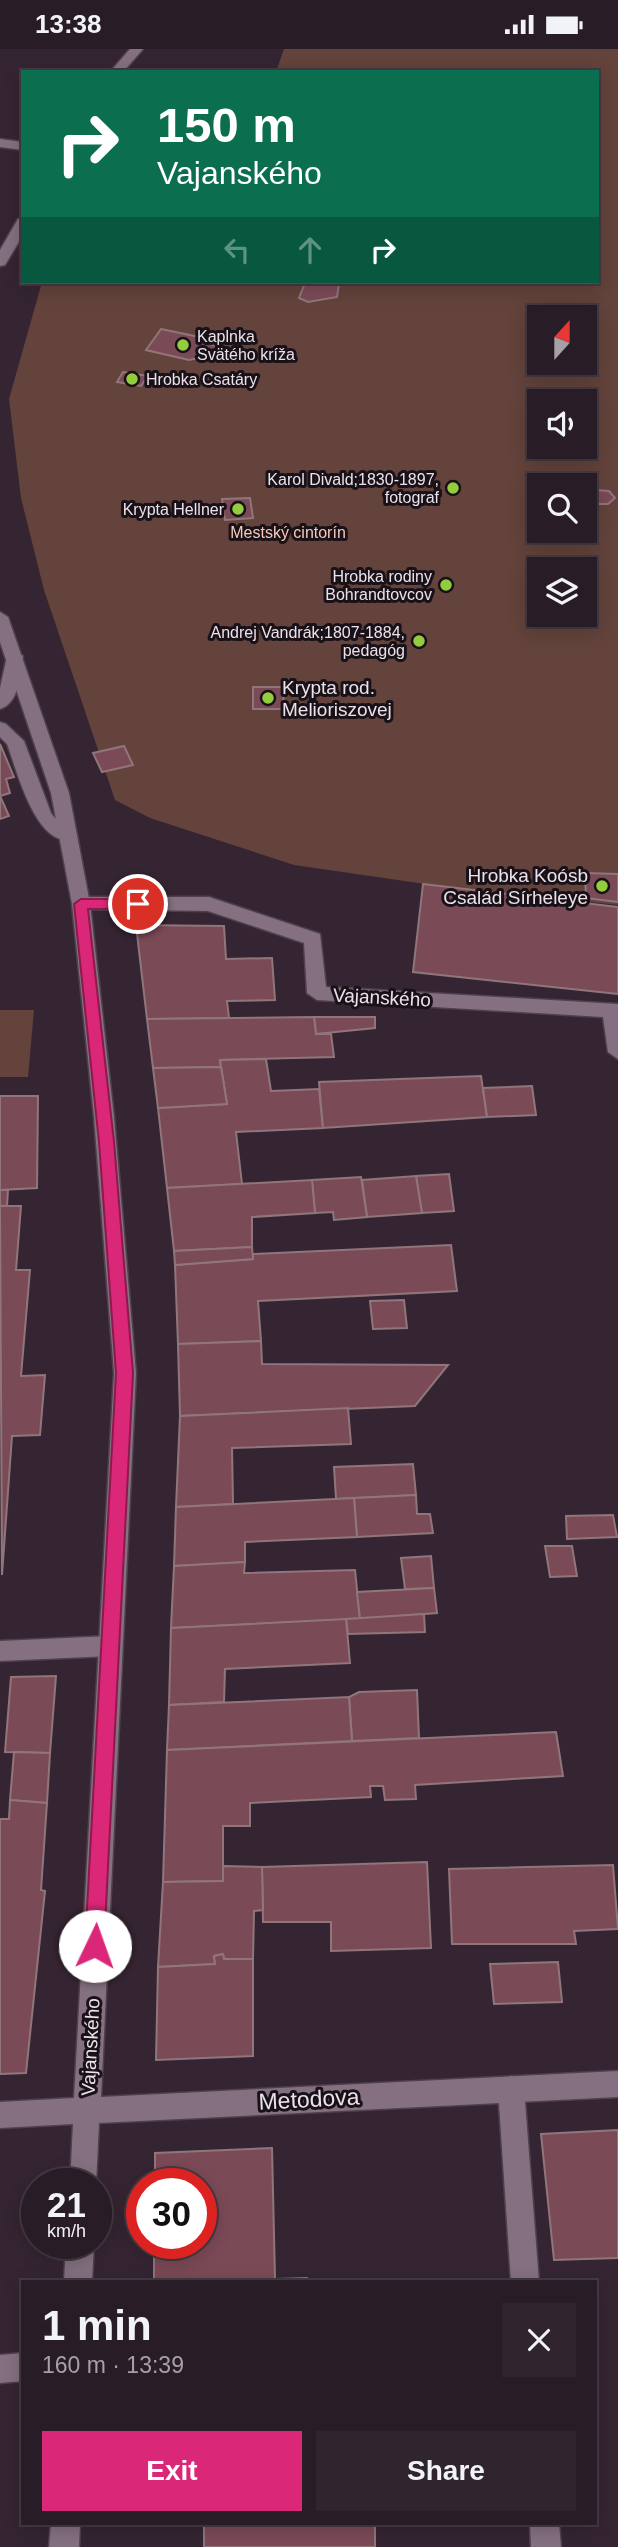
<!DOCTYPE html>
<html lang="en">
<head>
<meta charset="utf-8">
<style>
	body { margin:0; font-family:Helvetica,sans-serif; background:#30252e; color:#f1f3f6; height:100vh; display:flex; flex-direction:column; font-size:26px; white-space:nowrap }
	* { box-sizing:border-box; margin:0 }
	p { font-size:23px; color:#a5a1a7 }
	.icon { flex:none; width:38px; height:38px; fill:none; stroke:currentColor; stroke-width:2; stroke-linecap:round; stroke-linejoin:round }
	.map { position:relative; flex:1; overflow:hidden }
	.sheet { position:absolute; left:21px; top:2231px; width:576px; height:245px; display:flex; flex-direction:column; background:#281c26; border-radius:0px; box-shadow:0 4px 18px #0003,0 0 0 2px #443a43 }
	.sheet>* { flex:none }
	.banner { position:absolute; left:21px; top:21px; width:578px; height:214px; border-radius:0px; box-shadow:0 4px 18px #0003,0 0 0 2px #443a43; background:#0b6e4f; color:#fff; overflow:hidden }
	.needle { width:46px; rotate:21deg }
	.controls { position:absolute; left:527px; top:256px; display:grid; gap:14px }
	.controls a { display:grid; place-items:center; width:70px; height:70px; border-radius:0px; background:#281c26; box-shadow:0 4px 18px #0003,0 0 0 2px #443a43; font-size:35px }
	.speed { position:absolute; left:21px; top:2119px; display:flex; gap:14px; font-size:35px; font-weight:700; text-align:center }
	.speed>* { display:grid; place-content:center; width:91px; height:91px; border-radius:50%; background:#281c26; box-shadow:0 4px 18px #0003,0 0 0 2px #443a43; line-height:1 }
	.speed small { font-size:18px; font-weight:400 }
	.speed .limit { border:10px solid #d22; background:#fff; color:#111 }
	.pin { position:absolute; display:grid; place-items:center; width:60px; height:60px; color:#fff; margin:-30px; border:4px solid #fff; border-radius:50%; box-shadow:0 2px 7px #0007 }
	.me { position:absolute; width:77px; margin:-38px; rotate:3deg; stroke-linejoin:round; filter:drop-shadow(0 0 5px #0008) }
	.turn { display:flex; align-items:center; gap:24px; height:147px; padding:0 21px; font-size:32px }
	.turn .icon { width:91px; height:91px; stroke-width:2.5 }
	.turn b { display:block; font-size:49px; line-height:60px }
	.lanes { display:flex; align-items:center; height:66px; padding:0 21px; background:#0003; justify-content:center; gap:35px; direction:ltr }
	.lanes .off { opacity:.35 }
	.round { display:grid; place-items:center; flex:none; width:74px; height:74px; border-radius:0px; background:#30252e }
	.headline { display:flex; align-items:center; justify-content:space-between; height:119px; padding:0 21px }
	h1 { font-size:42px; font-weight:700; line-height:52px }
	.primary-button { display:flex; gap:14px; margin-top:auto; padding:14px 21px }
	.primary-button a { flex:1; height:80px; border-radius:0px; background:#db2777; color:#fff; font-size:28px; font-weight:700; line-height:80px; text-align:center }
	.primary-button a+a { background:#30252e; color:#f1f3f6 }
	.status { display:flex; justify-content:space-between; align-items:center; height:49px; padding:0 35px; background:#281c26; direction:ltr }
	.status svg { height:19px; fill:currentColor }
	.map>svg:first-child { display:block }
	.green { fill:#63433b; fill-rule:evenodd }
	.building { fill:#7b4a57; stroke:#90767b; stroke-width:2 }
	.lines { fill:none; stroke-linecap:round; stroke-linejoin:round }
	.lane-casing { stroke:#4e404c; stroke-width:3 }
	.street-casing { stroke:#4e404c; stroke-width:3 }
	.lane { fill:#847080; fill-rule:evenodd }
	.street { fill:#847080; fill-rule:evenodd }
	.route { fill:#db2777; stroke:#8e194d; stroke-width:2 }
	.poi-dot { fill:#93cc3d; stroke:#181117; stroke-width:2.5 }
	.labels { text-anchor:middle; stroke-width:6; stroke-linejoin:round; paint-order:stroke }
	.far-poi-label { font-size:16px; fill:#ece1ea; stroke:#181117; text-anchor:end }
	.far-park-label { font-size:16px; fill:#f8c8bb; stroke:#181117 }
	.poi-label { font-size:19px; fill:#ece1ea; stroke:#181117; text-anchor:start }
	.street-label { font-size:19px; fill:#ece1ea; stroke:#181117 }
	.near-street-label { font-size:23px; fill:#ece1ea; stroke:#181117 }
</style>
</head>
<body>
<div class="status"><b>13:38</b><svg viewBox="0 0 49 12"><path d="M0 12V9h3v3zM5 12V6h3v6zM10 12V3h3v9zM15 12V0h3v12zM26 1h20v11H26zM47 4h2v5h-2z"/></svg></div>
<div class="map">
<svg width="618" height="2498" viewBox="0 0 618 2498">
	<rect width="100%" height="100%" fill="#352532"/>
	<g class="green">
		<path d="M 284,0 L 618,0 L 618,856 L 439,837 L 294,816 L 150,769 L 115,751 L 44,541 L 21,449 L 9,350 L 42,233 L 597,233 L 597,23 L 276,23 ZM 539,268 L 584,268 L 584,313 L 539,313 ZM 539,352 L 584,352 L 584,397 L 539,397 ZM 539,436 L 584,436 L 584,481 L 539,481 ZM 539,520 L 584,520 L 584,565 L 539,565 Z"/>
		<path d="M 0,961 L 34,961 L 28,1028 L 0,1028 Z"/>
	</g>
	<g class="building">
		<path d="M 309,233 L 339,235 L 337,248 L 308,253 L 299,249 L 305,234 Z"/>
		<path d="M 161,280 L 204,289 L 202,292 L 218,298 L 219,305 L 189,311 L 146,301 Z"/>
		<path d="M 123,323 L 148,327 L 141,337 L 117,333 Z"/>
		<path d="M 584,440 L 609,442 L 615,449 L 608,455 L 584,455 Z"/>
		<path d="M 250,449 L 253,469 L 225,471 L 222,450 Z"/>
		<path d="M 253,638 L 284,638 L 283,660 L 253,660 Z"/>
		<path d="M 0,695 L 14,728 L 6,730 L 10,744 L 0,747 L 9,767 L 0,770 Z"/>
		<path d="M 124,697 L 133,716 L 102,723 L 93,704 Z"/>
		<path d="M 585,824 L 618,825 L 618,853 L 586,849 Z"/>
		<path d="M 423,835 L 618,858 L 618,945 L 413,923 Z"/>
		<path d="M 136,876 L 224,877 L 226,910 L 272,909 L 275,951 L 227,952 L 229,969 L 147,970 Z"/>
		<path d="M 314,968 L 375,968 L 375,979 L 316,985 Z"/>
		<path d="M 314,968 L 316,985 L 331,985 L 334,1008 L 220,1011 L 221,1018 L 153,1019 L 147,970 Z"/>
		<path d="M 266,1010 L 271,1042 L 319,1040 L 323,1079 L 236,1083 L 242,1135 L 167,1139 L 158,1059 L 227,1055 L 220,1011 Z"/>
		<path d="M 221,1018 L 227,1055 L 158,1059 L 153,1019 Z"/>
		<path d="M 481,1027 L 487,1068 L 323,1079 L 319,1033 Z"/>
		<path d="M 532,1037 L 536,1066 L 487,1068 L 483,1039 Z"/>
		<path d="M 0,1047 L 38,1047 L 37,1139 L 0,1141 Z"/>
		<path d="M 449,1125 L 454,1162 L 422,1164 L 416,1127 Z"/>
		<path d="M 416,1127 L 422,1164 L 367,1168 L 362,1131 Z"/>
		<path d="M 361,1128 L 367,1168 L 334,1171 L 333,1163 L 315,1164 L 312,1131 Z"/>
		<path d="M 312,1131 L 315,1164 L 252,1168 L 252,1198 L 174,1202 L 167,1139 Z"/>
		<path d="M 0,1141 L 8,1141 L 7,1157 L 0,1157 Z"/>
		<path d="M 0,1157 L 21,1157 L 16,1221 L 30,1221 L 21,1327 L 45,1326 L 40,1386 L 12,1387 L 2,1526 Z"/>
		<path d="M 451,1196 L 457,1242 L 258,1252 L 261,1292 L 178,1295 L 175,1216 L 253,1210 L 253,1205 Z"/>
		<path d="M 252,1198 L 253,1210 L 175,1216 L 174,1202 Z"/>
		<path d="M 404,1251 L 407,1279 L 373,1280 L 370,1252 Z"/>
		<path d="M 261,1292 L 262,1315 L 448,1316 L 415,1357 L 180,1367 L 178,1295 Z"/>
		<path d="M 348,1359 L 351,1395 L 232,1399 L 233,1455 L 176,1458 L 180,1367 Z"/>
		<path d="M 413,1415 L 416,1446 L 336,1450 L 334,1418 Z"/>
		<path d="M 416,1446 L 417,1465 L 430,1465 L 433,1484 L 357,1488 L 354,1449 Z"/>
		<path d="M 354,1449 L 357,1488 L 245,1493 L 245,1513 L 174,1517 L 176,1458 Z"/>
		<path d="M 613,1466 L 617,1488 L 567,1490 L 566,1467 Z"/>
		<path d="M 545,1497 L 572,1497 L 577,1527 L 550,1528 Z"/>
		<path d="M 431,1507 L 434,1539 L 405,1540 L 401,1509 Z"/>
		<path d="M 245,1513 L 244,1524 L 355,1521 L 360,1570 L 171,1579 L 174,1517 Z"/>
		<path d="M 434,1539 L 437,1564 L 360,1570 L 357,1543 Z"/>
		<path d="M 424,1565 L 425,1583 L 348,1585 L 346,1570 Z"/>
		<path d="M 346,1570 L 350,1614 L 225,1620 L 224,1653 L 169,1656 L 171,1579 Z"/>
		<path d="M 56,1627 L 50,1704 L 5,1703 L 11,1628 Z"/>
		<path d="M 417,1641 L 419,1689 L 352,1692 L 349,1648 L 359,1643 Z"/>
		<path d="M 349,1648 L 352,1692 L 167,1701 L 169,1656 Z"/>
		<path d="M 556,1683 L 563,1727 L 415,1736 L 416,1750 L 385,1751 L 383,1737 L 370,1737 L 371,1748 L 250,1754 L 250,1777 L 223,1777 L 223,1832 L 163,1833 L 167,1701 Z"/>
		<path d="M 14,1703 L 50,1704 L 47,1754 L 10,1751 Z"/>
		<path d="M 10,1751 L 47,1754 L 41,1841 L 45,1842 L 26,2024 L 0,2025 L 0,1770 L 9,1770 Z"/>
		<path d="M 427,1813 L 431,1899 L 331,1902 L 331,1873 L 263,1873 L 262,1818 Z"/>
		<path d="M 613,1816 L 618,1880 L 574,1882 L 576,1895 L 452,1895 L 449,1820 Z"/>
		<path d="M 223,1817 L 262,1818 L 263,1861 L 254,1862 L 253,1910 L 224,1910 L 223,1905 L 214,1907 L 215,1915 L 158,1918 L 163,1833 L 223,1832 Z"/>
		<path d="M 223,1905 L 224,1910 L 253,1910 L 253,2007 L 156,2011 L 158,1918 L 215,1915 L 214,1907 Z"/>
		<path d="M 558,1913 L 562,1953 L 494,1955 L 490,1915 Z"/>
		<path d="M 618,2081 L 618,2209 L 554,2211 L 541,2085 Z"/>
		<path d="M 272,2099 L 275,2230 L 307,2229 L 307,2233 L 154,2233 L 154,2194 L 201,2194 L 201,2135 L 155,2135 L 155,2104 Z"/>
		<rect x="204" y="2474" width="171" height="24"/>
	</g>
	<g class="lines">
		<g class="lane-casing">
			<g id="lane">
				<path d="M 0,90 L 23,93 L 23,101 L 0,98 Z"/>
				<path d="M 15,602 L 23,607 C 20,624 20,654 0,660 L 0,639 L 7,607 Z"/>
				<path d="M 0,673 L 6,675 L 24,692 L 51,764 C 57,774 71,776 77,786 L 74,790 C 36,801 17,721 7,695 L 0,688 Z"/>
				<path d="M 81,848 L 209,848 L 320,885 L 326,938 L 618,955 L 618,1010 L 608,1003 L 603,968 L 317,951 L 307,944 L 304,894 L 208,862 L 74,860 L 72,855 L 74,850 Z"/>
				<path d="M 110,1587 L 118,1590 L 122,1597 L 118,1604 L 110,1607 L 0,1612 L 0,1592 Z"/>
				<path d="M 511,2027 L 520,2031 L 524,2040 L 539,2233 L 511,2233 L 498,2040 L 502,2031 Z"/>
				<path d="M 23,2304 L 23,2332 L 0,2334 L 0,2306 Z"/>
				<path d="M 530,2474 L 559,2474 L 561,2498 L 531,2498 Z"/>
			</g>
		</g>
		<g class="street-casing">
			<g id="street">
				<path d="M 130,0 L 143,0 L 123,23 L 110,23 Z"/>
				<path d="M 23,169 L 23,186 L 5,216 L 0,217 L 0,201 L 18,170 Z"/>
				<path d="M 0,563 L 8,568 L 69,744 L 90,855 L 114,1068 L 136,1324 L 101,2048 L 618,2022 L 618,2048 L 99,2074 L 96,2135 L 70,2135 L 73,2075 L 0,2079 L 0,2053 L 74,2049 L 114,1324 L 94,1068 L 72,855 L 51,744 L 0,593 Z"/>
				<path d="M 66,2194 L 94,2194 L 92,2233 L 64,2233 Z"/>
				<path d="M 51,2474 L 80,2474 L 79,2498 L 49,2498 Z"/>
			</g>
		</g>
		<use href="#lane" class="lane"/>
		<use href="#street" class="street"/>
	</g>
	<path class="route" d="M 81,850 L 138,850 L 145,855 L 138,860 L 88,860 L 114,1093 L 133,1324 L 104,1897 L 102,1903 L 95,1906 L 88,1903 L 85,1897 L 116,1324 L 99,1093 L 74,855 Z"/>
	<g class="poi-dot">
		<circle cx="183" cy="296" r="7"/>
		<circle cx="132" cy="330" r="7"/>
		<circle cx="453" cy="439" r="7"/>
		<circle cx="238" cy="460" r="7"/>
		<circle cx="446" cy="536" r="7"/>
		<circle cx="419" cy="592" r="7"/>
		<circle cx="268" cy="649" r="7"/>
		<circle cx="602" cy="837" r="7"/>
	</g>
	<g class="labels">
		<g class="far-poi-label">
			<text x="197" y="293" text-anchor="start">Kaplnka<tspan x="197" dy="18">Svätého kríža</tspan></text>
			<text x="146" y="336" text-anchor="start">Hrobka Csatáry</text>
			<text x="439" y="436">Karol Divald;1830-1897,<tspan x="439" dy="18">fotograf</tspan></text>
			<text x="224" y="466">Krypta Hellner</text>
			<text x="432" y="533">Hrobka rodiny<tspan x="432" dy="18">Bohrandtovcov</tspan></text>
			<text x="405" y="589">Andrej Vandrák;1807-1884,<tspan x="405" dy="18">pedagóg</tspan></text>
		</g>
		<g class="far-park-label">
			<text x="288" y="489">Mestský cintorín</text>
		</g>
		<g class="poi-label">
			<text x="282" y="645">Krypta rod.<tspan x="282" dy="22">Melioriszovej</tspan></text>
			<text x="588" y="833" text-anchor="end">Hrobka Koósb<tspan x="588" dy="22">Család Sírheleye</tspan></text>
		</g>
		<g class="street-label">
			<text transform="translate(382 948) rotate(3)" y="7">Vajanského</text>
			<text transform="translate(90 1998) rotate(-87)" y="7">Vajanského</text>
		</g>
		<g class="near-street-label">
			<text transform="translate(309 2050) rotate(-3)" y="8">Metodova</text>
		</g>
	</g>
</svg>
<div class="controls">
<a><svg class="needle" viewBox="-14 -14 28 28"><path d="M0-13l5 13h-10z" fill="#e53935"/><path d="M0 13l5-13h-10z" fill="#a5a1a7"/></svg></a>
<a><svg class="icon" aria-label="sound" viewBox="0 0 24 24"><path d="M4 9h4l5-4v14l-5-4H4zM17 9q2 3 0 6"/></svg></a>
<a><svg class="icon" aria-label="search" viewBox="0 0 24 24"><circle cx="10" cy="10" r="6"/><path d="M15 15l6 6"/></svg></a>
<a><svg class="icon" aria-label="layers" viewBox="0 0 24 24"><path d="M12 4l9 5-9 5-9-5zM3 14l9 5 9-5"/></svg></a>
</div>
<div class="speed"><div>21<small>km/h</small></div><div class="limit">30</div></div>
<div class="pin" style="left:138px;top:855px;background:#d93025"><svg class="icon" aria-label="arrive" viewBox="0 0 24 24"><path d="M6 21V4h12l-3 4 3 4H6"/></svg></div>
<svg class="me" style="left:95px;top:1897px" viewBox="-20 -20 40 40"><circle r="19" fill="#fff"/><path d="M0-13L10 11 0 6-10 11z" fill="#db2777"/></svg>
<div class="banner">
<div class="turn"><svg class="icon" aria-label="right" viewBox="0 0 24 24"><path d="M7 20v-9h11M14 6l5 5-5 5"/></svg><div><b>150 m</b>Vajanského</div></div>
<div class="lanes"><svg class="icon off" aria-label="left" viewBox="0 0 24 24"><path d="M17 20v-9H6M10 6l-5 5 5 5"/></svg><svg class="icon off" aria-label="ahead" viewBox="0 0 24 24"><path d="M12 20V5M6 11l6-6 6 6"/></svg><svg class="icon" aria-label="right" viewBox="0 0 24 24"><path d="M7 20v-9h11M14 6l5 5-5 5"/></svg></div>
</div>
<section class="sheet">
<div class="headline"><div><h1>1 min</h1><p>160 m · 13:39</p></div><a class="round"><svg class="icon" aria-label="close" viewBox="0 0 24 24"><path d="M6 6l12 12M18 6L6 18"/></svg></a></div>
<div class="primary-button"><a>Exit</a><a>Share</a></div>
</section>
</div>
</body>
</html>
